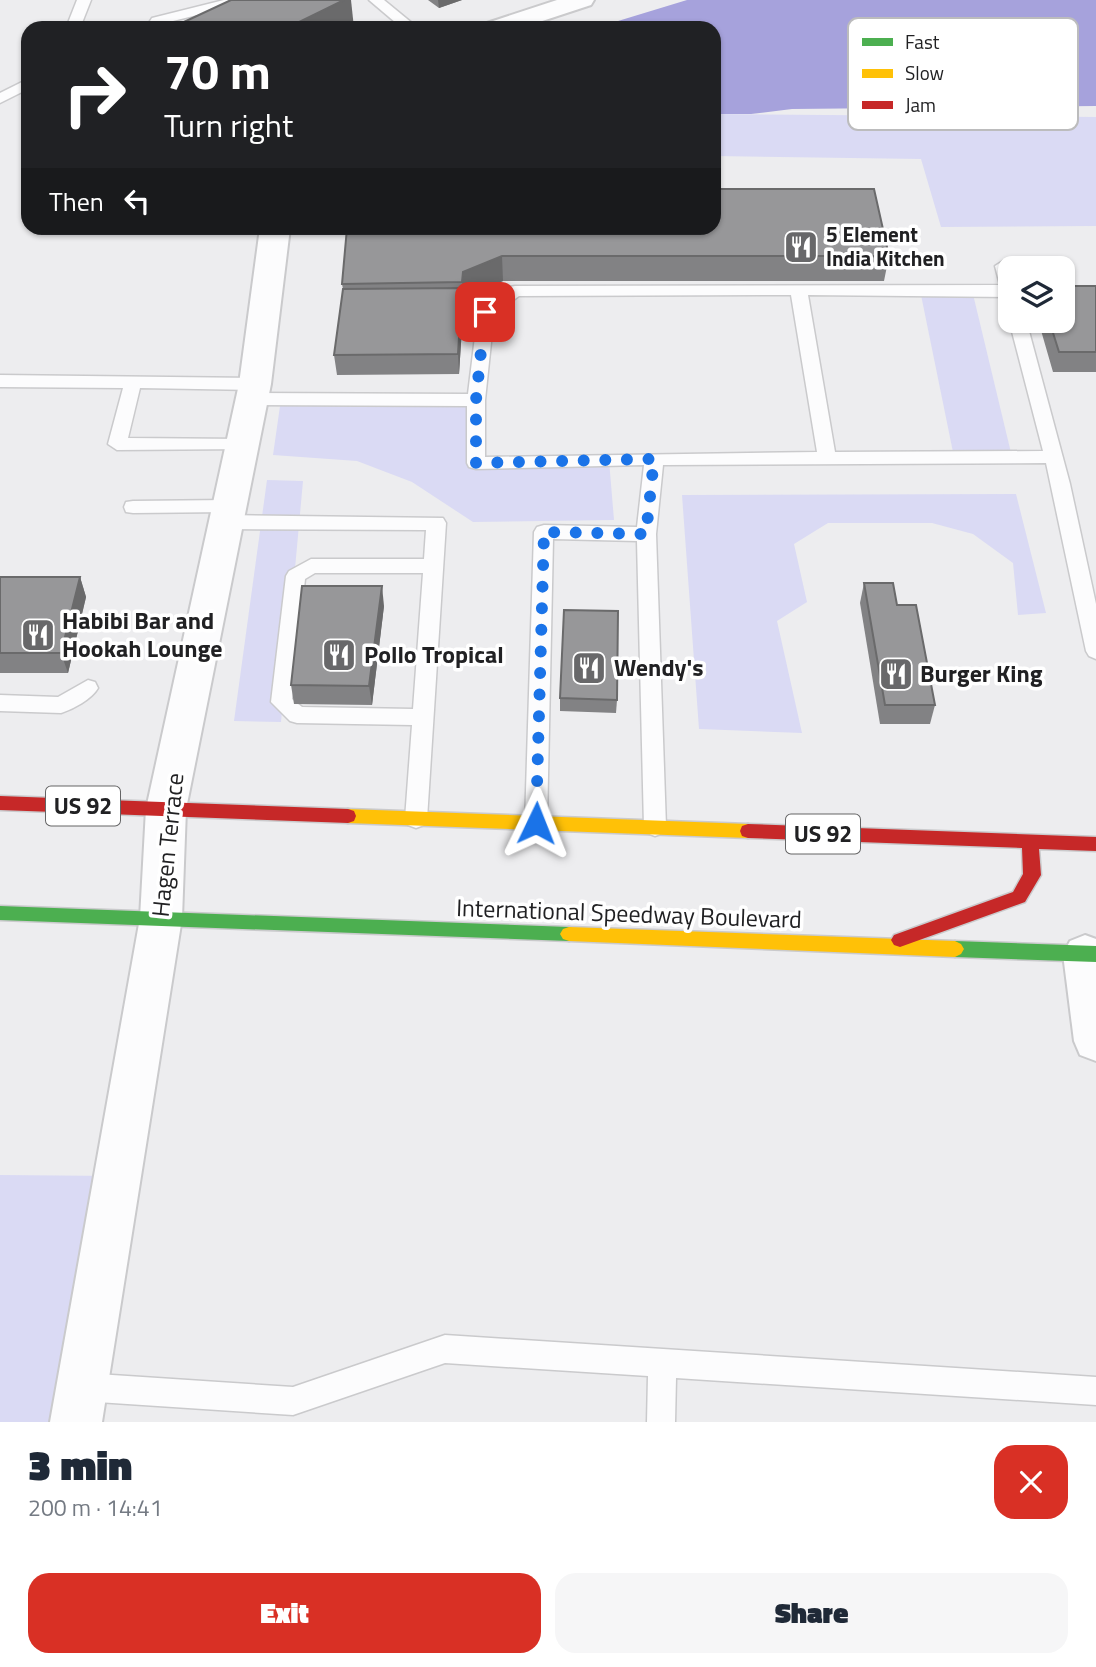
<!DOCTYPE html>
<html lang="en">
<head>
<meta charset="utf-8">
<style>
	body { margin:0; font-family:"Titillium Web",sans-serif; background:#f6f6f7; color:#1f2937; height:100vh; display:flex; flex-direction:column; font-size:26px; white-space:nowrap }
	* { box-sizing:border-box; margin:0 }
	p { font-size:23px; color:#747a83 }
	.icon { flex:none; width:38px; height:38px; fill:none; stroke:currentColor; stroke-width:2; stroke-linecap:round; stroke-linejoin:round }
	.map { position:relative; height:1422px; overflow:hidden }
	.panel { display:flex; flex-direction:column; background:#fff; flex:1 }
	.panel>* { flex:none }
	.hud { position:absolute; left:21px; top:21px; width:700px; height:214px; border-radius:21px; box-shadow:0 2px 5px #0004; background:#202124; color:#fff; overflow:hidden }
	.tools { position:absolute; left:998px; top:256px; display:grid; gap:14px }
	.tools a { display:grid; place-items:center; width:77px; height:77px; border-radius:14px; background:#fff; box-shadow:0 2px 5px #0004; font-size:35px }
	.pin { position:absolute; display:grid; place-items:center; width:60px; height:60px; color:#fff; margin:-30px; border-radius:14px; box-shadow:0 4px 10px #0006 }
	.me { position:absolute; width:77px; margin:-38px; rotate:2deg; stroke-linejoin:round; filter:drop-shadow(0 0 5px #0008) }
	.turn { display:flex; align-items:center; gap:24px; height:147px; padding:0 28px; font-size:32px }
	.turn .icon { width:91px; height:91px; stroke-width:2.5 }
	.turn b { display:block; font-size:49px; line-height:60px }
	.then { display:flex; align-items:center; height:66px; padding:0 28px; background:#0003; gap:14px; font-size:26px }
	.round { display:grid; place-items:center; flex:none; width:74px; height:74px; border-radius:21px; background:#f6f6f7 }
	.summary { display:flex; align-items:center; justify-content:space-between; height:119px; padding:0 28px }
	h1 { font-size:42px; font-weight:800; line-height:52px }
	.action { display:flex; gap:14px; margin-top:auto; padding:14px 28px }
	.action a { flex:1; height:80px; border-radius:21px; background:#d93025; color:#fff; font-size:28px; font-weight:800; line-height:80px; text-align:center }
	.action a+a { background:#f6f6f7; color:#1f2937 }
	.map>svg:first-child { display:block }
	.green { fill:#dadaf4 }
	.water { fill:#a6a2dc }
	.lines { fill:none; stroke-linecap:round; stroke-linejoin:round }
	.lane-casing { stroke:#cacacc; stroke-width:3 }
	.street-casing { stroke:#cacacc; stroke-width:4 }
	.fast-casing { stroke:#cacacc; stroke-width:3 }
	.slow-casing { stroke:#cacacc; stroke-width:3 }
	.jam-casing { stroke:#cacacc; stroke-width:3 }
	.lane { fill:#fcfcfd; fill-rule:evenodd }
	.street { fill:#fcfcfd; fill-rule:evenodd }
	.fast { fill:#4caf50; fill-rule:evenodd }
	.slow { fill:#ffc107; fill-rule:evenodd }
	.jam { fill:#c62828; fill-rule:evenodd }
	.wall { fill:#828284 }
	.shaded-wall { fill:#6a6a6b }
	.building { fill:#979799; stroke:#6a6a6b; stroke-width:2 }
	.route { stroke:#1a73e8; stroke-width:12; stroke-dasharray:0 21.6 }
	.labels { text-anchor:middle; stroke-width:7; stroke-linejoin:round; paint-order:stroke }
	.far-poi-label { font-size:21px; font-weight:bold; fill:#212123; stroke:#fff; text-anchor:start }
	.shield { fill:#fff; stroke:#646465; stroke-width:2 }
	.shield-label { font-size:23px; font-weight:bold; fill:#212123 }
	.poi-label { font-size:24px; font-weight:bold; fill:#212123; stroke:#fff; text-anchor:start }
	.street-label { font-size:24px; fill:#212123; stroke:#fff }
	.key { fill:#fff; stroke:#bcbcbd; stroke-width:2 }
	.key-label { font-size:19px; fill:#212123 }
</style>
</head>
<body>
<div class="map">
<svg width="1096" height="1422" viewBox="0 0 1096 1422">
	<rect width="100%" height="100%" fill="#ededef"/>
	<g class="green">
		<path d="M 714,114 L 1096,117 L 1096,226 L 941,227 L 921,159 L 714,156 Z"/>
		<path d="M 920,290 L 972,290 L 1012,457 L 954,457 Z"/>
		<path d="M 281,399 L 476,400 L 476,463 L 609,460 L 614,520 L 473,522 L 412,482 L 357,461 L 273,455 Z"/>
		<path d="M 267,480 L 303,481 L 281,722 L 234,721 Z"/>
		<path d="M 1016,494 L 1046,613 L 1018,615 L 1013,563 L 973,534 L 932,523 L 828,523 L 794,544 L 807,602 L 777,621 L 802,733 L 699,729 L 682,495 Z"/>
		<path d="M 0,1175 L 117,1176 L 76,1422 L 0,1422 Z"/>
	</g>
	<path class="water" d="M 687,0 L 1096,0 L 1096,106 L 792,109 L 751,114 L 714,114 L 714,28 L 595,28 Z"/>
	<g class="lines">
		<g class="lane-casing">
			<g id="lane">
				<path d="M 77,0 L 91,0 L 80,28 L 66,28 Z"/>
				<path d="M 224,0 L 247,0 L 245,3 L 157,25 L 150,21 L 152,18 Z"/>
				<path d="M 369,0 L 384,0 L 418,28 L 402,28 Z"/>
				<path d="M 28,79 L 28,89 L 0,103 L 0,93 Z"/>
				<path d="M 1003,261 L 1009,263 L 1012,268 L 1010,297 L 808,295 L 835,452 L 1043,451 L 1009,320 L 1026,320 L 1070,484 L 1096,604 L 1096,659 L 1089,656 L 1086,651 L 1046,463 L 663,465 L 656,534 L 666,827 L 663,833 L 655,836 L 647,833 L 644,827 L 637,541 L 553,539 L 547,823 L 544,829 L 536,832 L 528,829 L 525,823 L 534,532 L 537,527 L 544,525 L 637,527 L 644,465 L 476,469 L 469,467 L 467,463 L 467,406 L 252,405 L 243,399 L 252,393 L 468,394 L 478,312 L 509,287 L 515,286 L 1000,285 L 995,266 ZM 791,295 L 817,452 L 485,457 L 485,400 L 494,314 L 519,296 Z"/>
				<path d="M 0,375 L 255,378 L 264,384 L 255,390 L 140,388 L 128,438 L 242,439 L 251,445 L 248,449 L 117,450 L 108,444 L 123,388 L 0,387 Z"/>
				<path d="M 229,500 L 236,501 L 238,506 L 236,511 L 229,512 L 133,513 L 126,512 L 124,507 L 126,502 L 133,501 Z"/>
				<path d="M 226,515 L 443,518 L 446,523 L 427,819 L 424,825 L 416,828 L 408,825 L 405,819 L 412,725 L 297,723 L 290,721 L 271,702 L 286,576 L 289,571 L 311,559 L 424,559 L 426,530 L 226,529 L 219,527 L 216,522 L 219,517 ZM 315,573 L 423,573 L 413,709 L 302,707 L 292,699 L 305,579 Z"/>
				<path d="M 88,680 L 95,682 L 98,688 C 92,699 73,709 61,713 L 0,711 L 0,695 L 58,697 Z"/>
				<path d="M 445,1335 L 1096,1377 L 1096,1405 L 676,1378 L 675,1422 L 647,1422 L 648,1376 L 445,1363 L 293,1415 L 82,1401 L 72,1397 L 68,1387 L 72,1377 L 82,1373 L 293,1387 Z"/>
			</g>
		</g>
		<g class="street-casing">
			<g id="street">
				<path d="M 557,0 L 594,0 L 591,5 L 521,28 L 483,28 L 487,23 Z"/>
				<path d="M 260,228 L 290,228 L 271,384 L 186,809 L 182,918 L 102,1422 L 50,1422 L 140,918 L 146,809 L 239,384 Z"/>
				<path d="M 1085,935 L 1096,939 L 1096,1061 L 1080,1055 L 1074,1041 L 1063,954 L 1070,941 Z"/>
			</g>
		</g>
		<g class="fast-casing">
			<g id="fast">
				<path d="M 0,906 L 569,927 L 575,929 L 578,934 L 575,939 L 569,941 L 0,920 Z"/>
				<path d="M 955,941 L 1096,946 L 1096,962 L 955,957 L 949,954 L 946,949 L 949,944 Z"/>
			</g>
		</g>
		<g class="slow-casing">
			<g id="slow">
				<path d="M 348,809 L 748,824 L 754,826 L 756,831 L 754,836 L 748,838 L 348,823 L 342,821 L 340,816 L 342,811 Z"/>
				<path d="M 569,927 L 955,941 L 961,944 L 964,949 L 961,954 L 955,957 L 569,941 L 563,939 L 560,934 L 563,929 Z"/>
			</g>
		</g>
		<g class="jam-casing">
			<g id="jam">
				<path d="M 0,796 L 348,809 L 354,811 L 356,816 L 354,821 L 348,823 L 0,810 Z"/>
				<path d="M 748,824 L 1096,837 L 1096,851 L 1039,849 L 1041,875 L 1025,902 L 900,947 L 894,945 L 891,940 L 894,935 L 1013,892 L 1023,874 L 1022,848 L 748,838 L 742,836 L 740,831 L 742,826 Z"/>
			</g>
		</g>
		<use href="#lane" class="lane"/>
		<use href="#street" class="street"/>
		<use href="#fast" class="fast"/>
		<use href="#slow" class="slow"/>
		<use href="#jam" class="jam"/>
	</g>
	<g class="wall">
		<path d="M 428,0 L 462,0 L 439,8 Z"/>
		<path d="M 347,228 L 889,256 L 884,281 L 503,281 L 464,297 L 459,374 L 337,375 L 334,355 L 343,289 L 342,284 Z"/>
		<path d="M 1096,286 L 1096,372 L 1053,372 L 1038,320 L 1062,320 Z"/>
		<path d="M 0,577 L 80,577 L 86,597 L 68,673 L 0,673 Z"/>
		<path d="M 864,583 L 897,605 L 935,705 L 930,724 L 880,724 L 860,603 Z"/>
		<path d="M 384,606 L 372,705 L 294,704 L 291,685 Z"/>
		<path d="M 560,698 L 617,700 L 616,713 L 560,711 Z"/>
	</g>
	<g class="shaded-wall">
		<path d="M 344,0 L 351,0 L 354,28 L 287,28 Z"/>
		<path d="M 438,0 L 462,0 L 439,8 Z"/>
		<path d="M 502,256 L 503,281 L 464,297 L 459,374 L 458,354 L 463,272 Z"/>
		<path d="M 80,577 L 86,597 L 68,673 L 61,653 Z"/>
		<path d="M 382,586 L 384,606 L 372,705 L 369,686 Z"/>
	</g>
	<g class="building">
		<path d="M 231,0 L 344,0 L 287,28 L 171,28 Z"/>
		<path d="M 714,189 L 874,189 L 889,256 L 502,256 L 463,272 L 462,282 L 342,284 L 347,228 L 714,228 Z"/>
		<path d="M 1062,286 L 1096,286 L 1096,352 L 1059,352 L 1049,320 L 1062,320 Z"/>
		<path d="M 462,288 L 458,354 L 334,355 L 343,289 Z"/>
		<path d="M 0,577 L 80,577 L 61,653 L 0,653 Z"/>
		<path d="M 864,583 L 893,583 L 897,605 L 916,605 L 935,705 L 885,705 Z"/>
		<path d="M 302,586 L 382,586 L 369,686 L 291,685 Z"/>
		<path d="M 564,610 L 618,611 L 617,700 L 560,698 Z"/>
	</g>
	<g class="lines">
		<path class="route" d="M 485,312 L 476,400 L 476,463 L 654,459 L 646,534 L 544,532 L 536,823"/>
	</g>
	<defs>
		<g id="restaurant-square" transform="scale(1.75)"><rect x="-9" y="-9" width="18" height="18" rx="4" fill="#68686a" stroke="#fff"/><path d="M-5-6h1v4h1v-4h1v4h1v-4h1v5L-1.5 .5V6h-2V.5L-5-1ZM5-6V6H3V1.5H1.5Q1.5-4 5-6Z" fill="#fff"/></g>
	</defs>
	<g fill-rule="evenodd">
		<use href="#restaurant-square" x="801" y="247"/>
		<use href="#restaurant-square" x="38" y="635"/>
		<use href="#restaurant-square" x="339" y="655"/>
		<use href="#restaurant-square" x="589" y="668"/>
		<use href="#restaurant-square" x="896" y="674"/>
	</g>
	<g class="labels">
		<g class="far-poi-label">
			<text x="826" y="242">5 Element<tspan x="826" dy="24">India Kitchen</tspan></text>
		</g>
		<g class="shield">
			<rect x="46" y="786.5" width="74" height="39" rx="5"/>
			<rect x="786" y="814.5" width="74" height="39" rx="5"/>
		</g>
		<g class="shield-label">
			<text x="83" y="814">US 92</text>
			<text x="823" y="842">US 92</text>
		</g>
		<g class="poi-label">
			<text x="62" y="629">Habibi Bar and<tspan x="62" dy="28">Hookah Lounge</tspan></text>
			<text x="364" y="663">Pollo Tropical</text>
			<text x="614" y="676">Wendy's</text>
			<text x="920" y="682">Burger King</text>
		</g>
		<g class="street-label">
			<text transform="translate(168 845) rotate(-84)" y="8">Hagen Terrace</text>
			<text transform="translate(629 914) rotate(2)" y="8">International Speedway Boulevard</text>
		</g>
	</g>
	<rect x="848" y="18" width="230" height="112" rx="10" class="key"/>
	<rect x="862" y="38" width="31" height="8" fill="#4caf50"/>
	<rect x="862" y="69" width="31" height="9" fill="#ffc107"/>
	<rect x="862" y="101" width="31" height="8" fill="#c62828"/>
	<g class="key-label">
		<text x="905" y="49">Fast</text>
		<text x="905" y="80">Slow</text>
		<text x="905" y="112">Jam</text>
	</g>
</svg>
<div class="tools">
<a><svg class="icon" aria-label="layers" viewBox="0 0 24 24"><path d="M12 4l9 5-9 5-9-5zM3 14l9 5 9-5"/></svg></a>
</div>
<div class="pin" style="left:485px;top:312px;background:#d93025"><svg class="icon" aria-label="arrive" viewBox="0 0 24 24"><path d="M6 21V4h12l-3 4 3 4H6"/></svg></div>
<svg class="me" style="left:536px;top:823px" viewBox="-20 -20 40 40"><path d="M0-17L14 15 0 8-14 15z" fill="#1a73e8" stroke="#fff" stroke-width="4"/></svg>
<div class="hud">
<div class="turn"><svg class="icon" aria-label="right" viewBox="0 0 24 24"><path d="M7 20v-9h11M14 6l5 5-5 5"/></svg><div><b>70 m</b>Turn right</div></div>
<div class="then">Then<svg class="icon" aria-label="left" viewBox="0 0 24 24"><path d="M17 20v-9H6M10 6l-5 5 5 5"/></svg></div>
</div>
</div>
<section class="panel">
<div class="summary"><div><h1>3 min</h1><p>200 m · 14:41</p></div><a class="round" style="background:#d93025;color:#fff"><svg class="icon" aria-label="close" viewBox="0 0 24 24"><path d="M6 6l12 12M18 6L6 18"/></svg></a></div>
<div class="action"><a>Exit</a><a>Share</a></div>
</section>
</body>
</html>
